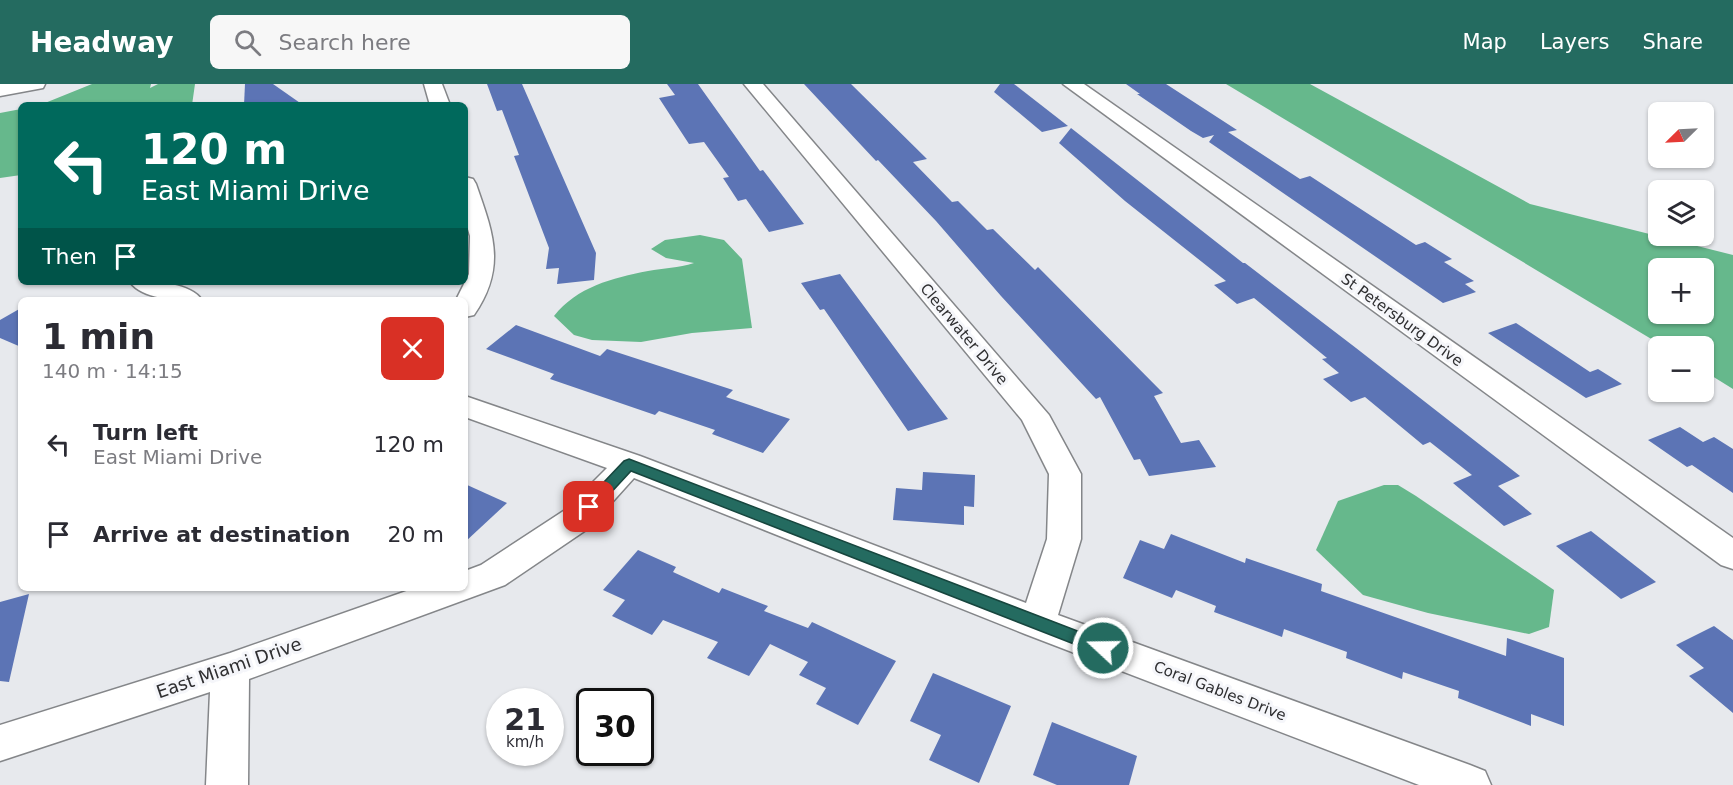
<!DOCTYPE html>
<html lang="en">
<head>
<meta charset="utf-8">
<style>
	body { margin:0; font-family:"DejaVu Sans",sans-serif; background:#f7f7f7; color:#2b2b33; height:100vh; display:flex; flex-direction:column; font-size:22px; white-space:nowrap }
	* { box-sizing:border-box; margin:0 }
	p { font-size:20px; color:#7c7c81 }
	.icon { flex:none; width:33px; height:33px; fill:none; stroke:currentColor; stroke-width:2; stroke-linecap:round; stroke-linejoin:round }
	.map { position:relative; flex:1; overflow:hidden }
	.drawer { position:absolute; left:18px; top:213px; width:450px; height:294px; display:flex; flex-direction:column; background:#fff; border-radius:9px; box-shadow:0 2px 4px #0004 }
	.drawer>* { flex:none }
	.guide { position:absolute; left:18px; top:18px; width:450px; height:183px; border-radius:9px; box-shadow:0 2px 4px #0004; background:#00695c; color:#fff; overflow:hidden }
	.needle { width:39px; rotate:246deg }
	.buttons { position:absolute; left:1648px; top:18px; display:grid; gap:12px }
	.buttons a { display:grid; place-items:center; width:66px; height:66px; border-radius:9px; background:#fff; box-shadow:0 2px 4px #0004; font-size:30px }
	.speed { position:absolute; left:486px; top:604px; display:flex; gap:12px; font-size:30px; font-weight:700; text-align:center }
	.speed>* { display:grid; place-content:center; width:78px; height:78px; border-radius:50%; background:#fff; box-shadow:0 2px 4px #0004; line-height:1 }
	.speed small { font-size:15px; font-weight:400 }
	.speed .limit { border:3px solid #111; border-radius:9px; background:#fff; color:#111 }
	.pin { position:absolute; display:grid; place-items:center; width:51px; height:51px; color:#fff; margin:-26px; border-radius:12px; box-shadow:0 3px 9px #0006 }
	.me { position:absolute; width:66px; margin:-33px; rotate:291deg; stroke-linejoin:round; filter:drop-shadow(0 0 4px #0008) }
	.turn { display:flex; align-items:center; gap:21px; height:126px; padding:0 24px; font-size:27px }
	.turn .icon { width:78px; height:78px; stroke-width:2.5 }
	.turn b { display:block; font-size:42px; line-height:51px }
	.then { display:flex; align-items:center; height:57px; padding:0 24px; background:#0003; gap:12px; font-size:22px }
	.round { display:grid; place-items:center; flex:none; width:63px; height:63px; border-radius:9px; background:#f7f7f7 }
	.overview { display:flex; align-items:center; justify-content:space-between; height:102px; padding:0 24px }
	h1 { font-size:36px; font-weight:700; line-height:45px }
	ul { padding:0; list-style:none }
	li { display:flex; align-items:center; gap:18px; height:90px; padding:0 24px }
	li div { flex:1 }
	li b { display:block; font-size:22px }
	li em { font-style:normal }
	header { display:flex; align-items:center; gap:36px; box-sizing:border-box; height:84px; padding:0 30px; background:#246b60; color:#fff }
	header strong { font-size:28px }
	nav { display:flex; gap:33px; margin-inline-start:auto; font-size:21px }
	.search { width:420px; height:54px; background:#f7f7f7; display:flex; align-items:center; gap:15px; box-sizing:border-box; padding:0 21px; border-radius:9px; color:#7c7c81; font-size:22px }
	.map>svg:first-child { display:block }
	.forest { fill:#66b88c; fill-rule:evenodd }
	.building { fill:#5c74b5 }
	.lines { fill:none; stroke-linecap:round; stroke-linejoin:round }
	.minor-casing { stroke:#848689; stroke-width:3 }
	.minor { fill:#fff; fill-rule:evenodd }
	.route { fill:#246b60; stroke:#17463e; stroke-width:1.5 }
	.labels { text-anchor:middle; stroke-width:6; stroke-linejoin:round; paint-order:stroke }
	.street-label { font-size:15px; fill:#2f2f31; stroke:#f5f6fa }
	.near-street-label { font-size:18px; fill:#2f2f31; stroke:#f5f6fa }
</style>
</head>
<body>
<header>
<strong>Headway</strong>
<div class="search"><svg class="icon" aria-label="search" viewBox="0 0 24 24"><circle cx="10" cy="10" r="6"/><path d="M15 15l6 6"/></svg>Search here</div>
<nav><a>Map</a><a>Layers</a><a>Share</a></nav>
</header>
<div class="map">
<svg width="1733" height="701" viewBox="0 0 1733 701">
	<rect width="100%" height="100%" fill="#e7e9ed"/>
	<g class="forest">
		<path d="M 92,0 L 151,0 L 150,4 L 158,0 L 195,0 L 192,21 L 40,21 Z"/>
		<path d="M 1226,0 L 1310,0 L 1530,120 L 1733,171 L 1733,305 L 1704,287 L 1704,262 L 1663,262 ZM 1704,184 L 1704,230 L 1659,230 L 1659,184 Z"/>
		<path d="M 21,25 L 21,91 L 0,94 L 0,29 Z"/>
		<path d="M 700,151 L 724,156 L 742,175 L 752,244 L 692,249 L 641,258 L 592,256 L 574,251 L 554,232 C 577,203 612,194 648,187 C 664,184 678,184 694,179 L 666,174 L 651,165 L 665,156 Z"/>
		<path d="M 1384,401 L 1398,401 L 1416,412 L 1554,506 L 1549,543 L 1529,550 L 1428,529 L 1363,511 L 1316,466 L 1338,417 Z"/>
	</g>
	<g class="building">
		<path d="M 245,0 L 273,0 L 303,21 L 244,21 Z"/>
		<path d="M 487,0 L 522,0 L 596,169 L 594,196 L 557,200 L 559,184 L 546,185 L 549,164 L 514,72 L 519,71 L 502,26 L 497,27 Z"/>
		<path d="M 667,0 L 698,0 L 760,87 L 763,86 L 804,140 L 769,148 L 746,115 L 738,117 L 723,94 L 729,93 L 704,58 L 689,60 L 659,14 L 675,11 Z"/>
		<path d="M 804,0 L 851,0 L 927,75 L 913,78 L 952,118 L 958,117 L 987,146 L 993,145 L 1035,186 L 1038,183 L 1163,309 L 1154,312 L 1181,359 L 1199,356 L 1216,383 L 1149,392 L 1140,375 L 1134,376 L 1100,313 L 1096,315 L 1001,212 L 936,137 L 878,76 L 876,77 Z"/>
		<path d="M 1000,0 L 1014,0 L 1068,42 L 1042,48 L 994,8 Z"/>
		<path d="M 1126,0 L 1166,0 L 1237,46 L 1228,48 L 1300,95 L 1310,92 L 1416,161 L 1425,158 L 1452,175 L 1444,178 L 1474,197 L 1465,200 L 1476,208 L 1443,219 L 1209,58 L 1214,51 L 1203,54 L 1191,47 L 1137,10 L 1140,10 Z"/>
		<path d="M 1071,44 L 1243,179 L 1245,179 L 1356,264 L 1520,392 L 1498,402 L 1532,430 L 1504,442 L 1453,399 L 1472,391 L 1430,358 L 1423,361 L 1365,313 L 1351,318 L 1323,295 L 1339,289 L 1322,275 L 1327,274 L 1254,214 L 1237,220 L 1214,201 L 1226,197 L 1125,117 L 1059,59 Z"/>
		<path d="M 840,190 L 920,298 L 948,335 L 908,347 L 824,225 L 820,226 L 801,199 Z"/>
		<path d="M 21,224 L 21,263 L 0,254 L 0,236 Z"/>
		<path d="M 1516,239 L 1590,288 L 1598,285 L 1622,300 L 1586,314 L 1488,249 Z"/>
		<path d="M 516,241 L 600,272 L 607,265 L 733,306 L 726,313 L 790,335 L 763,369 L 712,350 L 715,346 L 659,327 L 655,331 L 550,295 L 554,290 L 486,265 Z"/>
		<path d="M 1680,343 L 1703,358 L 1714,353 L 1733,365 L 1733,409 L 1692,381 L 1687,383 L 1648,356 Z"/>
		<path d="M 923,388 L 975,391 L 974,423 L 964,422 L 964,441 L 893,436 L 896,404 L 922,406 Z"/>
		<path d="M 465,400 L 507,419 L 465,458 Z"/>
		<path d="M 1591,447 L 1656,498 L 1621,515 L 1556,462 Z"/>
		<path d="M 1171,450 L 1245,479 L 1246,474 L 1322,500 L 1321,507 L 1506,572 L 1507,554 L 1564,574 L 1564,642 L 1531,630 L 1531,642 L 1458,614 L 1459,607 L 1403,588 L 1402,595 L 1346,574 L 1347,568 L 1284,545 L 1282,553 L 1214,528 L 1216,522 L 1176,506 L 1172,514 L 1123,494 L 1140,456 L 1164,465 Z"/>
		<path d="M 638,466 L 676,483 L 673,488 L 719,509 L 722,504 L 768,522 L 764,527 L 808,544 L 812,538 L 896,577 L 858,641 L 816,620 L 826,604 L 799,591 L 808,578 L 770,560 L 749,592 L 707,574 L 718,558 L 663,536 L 652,551 L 612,532 L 625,516 L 603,506 Z"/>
		<path d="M 29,510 L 9,598 L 0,597 L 0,518 Z"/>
		<path d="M 1714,542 L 1733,556 L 1733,629 L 1689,592 L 1704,584 L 1676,561 Z"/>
		<path d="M 933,589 L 1011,622 L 979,699 L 929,676 L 941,651 L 910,637 Z"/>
		<path d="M 1052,638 L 1137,672 L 1129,701 L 1057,701 L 1033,691 Z"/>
	</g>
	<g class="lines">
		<g class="minor-casing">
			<g id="minor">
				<path d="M 0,0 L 45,0 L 43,4 L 0,12 Z"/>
				<path d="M 424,0 L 442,0 L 450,21 L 430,21 Z"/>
				<path d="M 744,0 L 763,0 L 1049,331 L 1081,390 L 1081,455 L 1058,531 L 1470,681 L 1485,687 L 1491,701 L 1419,701 L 1025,550 L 634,394 L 589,444 L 505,501 L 249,595 L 248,701 L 206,701 L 210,608 L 0,677 L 0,641 L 230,569 L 415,504 L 465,504 L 465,487 L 481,481 L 565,426 L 607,384 L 465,333 L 465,312 L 640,372 L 1026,519 L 1047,455 L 1049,390 L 1022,336 Z"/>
				<path d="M 1063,0 L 1084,0 L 1733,454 L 1733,485 L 1721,481 Z"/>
				<path d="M 465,93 L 473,95 L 476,100 C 493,149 507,183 474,231 L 465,233 L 465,216 L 456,216 L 469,190 L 470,152 L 465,135 Z"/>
				<path d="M 130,198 C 151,198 189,197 202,216 C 181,216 144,217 130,198 Z"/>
			</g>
		</g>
		<use href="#minor" class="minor"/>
	</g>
	<path class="route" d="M 629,375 L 1109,559 L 1111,564 L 1109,569 L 1103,571 L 1097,569 L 631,387 L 594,427 L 584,427 L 581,423 L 584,419 L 624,377 Z"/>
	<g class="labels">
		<g class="street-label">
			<text transform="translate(1402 236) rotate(36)" y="5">St Petersburg Drive</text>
			<text transform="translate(964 250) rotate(50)" y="5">Clearwater Drive</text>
			<text transform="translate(1220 607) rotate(21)" y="5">Coral Gables Drive</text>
		</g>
		<g class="near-street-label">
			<text transform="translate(229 584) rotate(-19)" y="6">East Miami Drive</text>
		</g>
	</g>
</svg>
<div class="buttons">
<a><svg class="needle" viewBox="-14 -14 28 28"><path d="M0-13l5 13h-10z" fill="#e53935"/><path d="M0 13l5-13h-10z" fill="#7c7c81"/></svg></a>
<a><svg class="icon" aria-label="layers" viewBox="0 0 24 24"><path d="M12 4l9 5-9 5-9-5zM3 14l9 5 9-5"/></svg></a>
<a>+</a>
<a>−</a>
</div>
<div class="speed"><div>21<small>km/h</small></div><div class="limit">30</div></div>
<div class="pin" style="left:589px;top:423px;background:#d93025"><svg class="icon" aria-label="arrive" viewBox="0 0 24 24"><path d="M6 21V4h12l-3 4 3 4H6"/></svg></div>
<svg class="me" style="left:1103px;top:564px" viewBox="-20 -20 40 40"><circle r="17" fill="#246b60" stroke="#fff" stroke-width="3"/><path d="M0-11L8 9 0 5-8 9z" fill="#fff"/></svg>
<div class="guide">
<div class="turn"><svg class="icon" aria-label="left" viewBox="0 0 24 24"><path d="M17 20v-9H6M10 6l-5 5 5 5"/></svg><div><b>120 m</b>East Miami Drive</div></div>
<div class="then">Then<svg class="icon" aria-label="arrive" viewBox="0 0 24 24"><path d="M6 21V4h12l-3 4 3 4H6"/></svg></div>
</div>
<section class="drawer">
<div class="overview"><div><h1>1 min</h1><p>140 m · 14:15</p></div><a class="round" style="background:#d93025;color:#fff"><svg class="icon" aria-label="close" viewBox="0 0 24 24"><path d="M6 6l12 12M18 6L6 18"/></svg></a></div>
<ul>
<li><svg class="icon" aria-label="left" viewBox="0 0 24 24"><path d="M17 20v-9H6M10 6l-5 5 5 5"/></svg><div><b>Turn left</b><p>East Miami Drive</p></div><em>120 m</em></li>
<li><svg class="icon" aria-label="arrive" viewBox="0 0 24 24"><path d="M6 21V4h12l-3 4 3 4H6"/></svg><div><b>Arrive at destination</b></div><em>20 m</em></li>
</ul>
</section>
</div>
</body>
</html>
